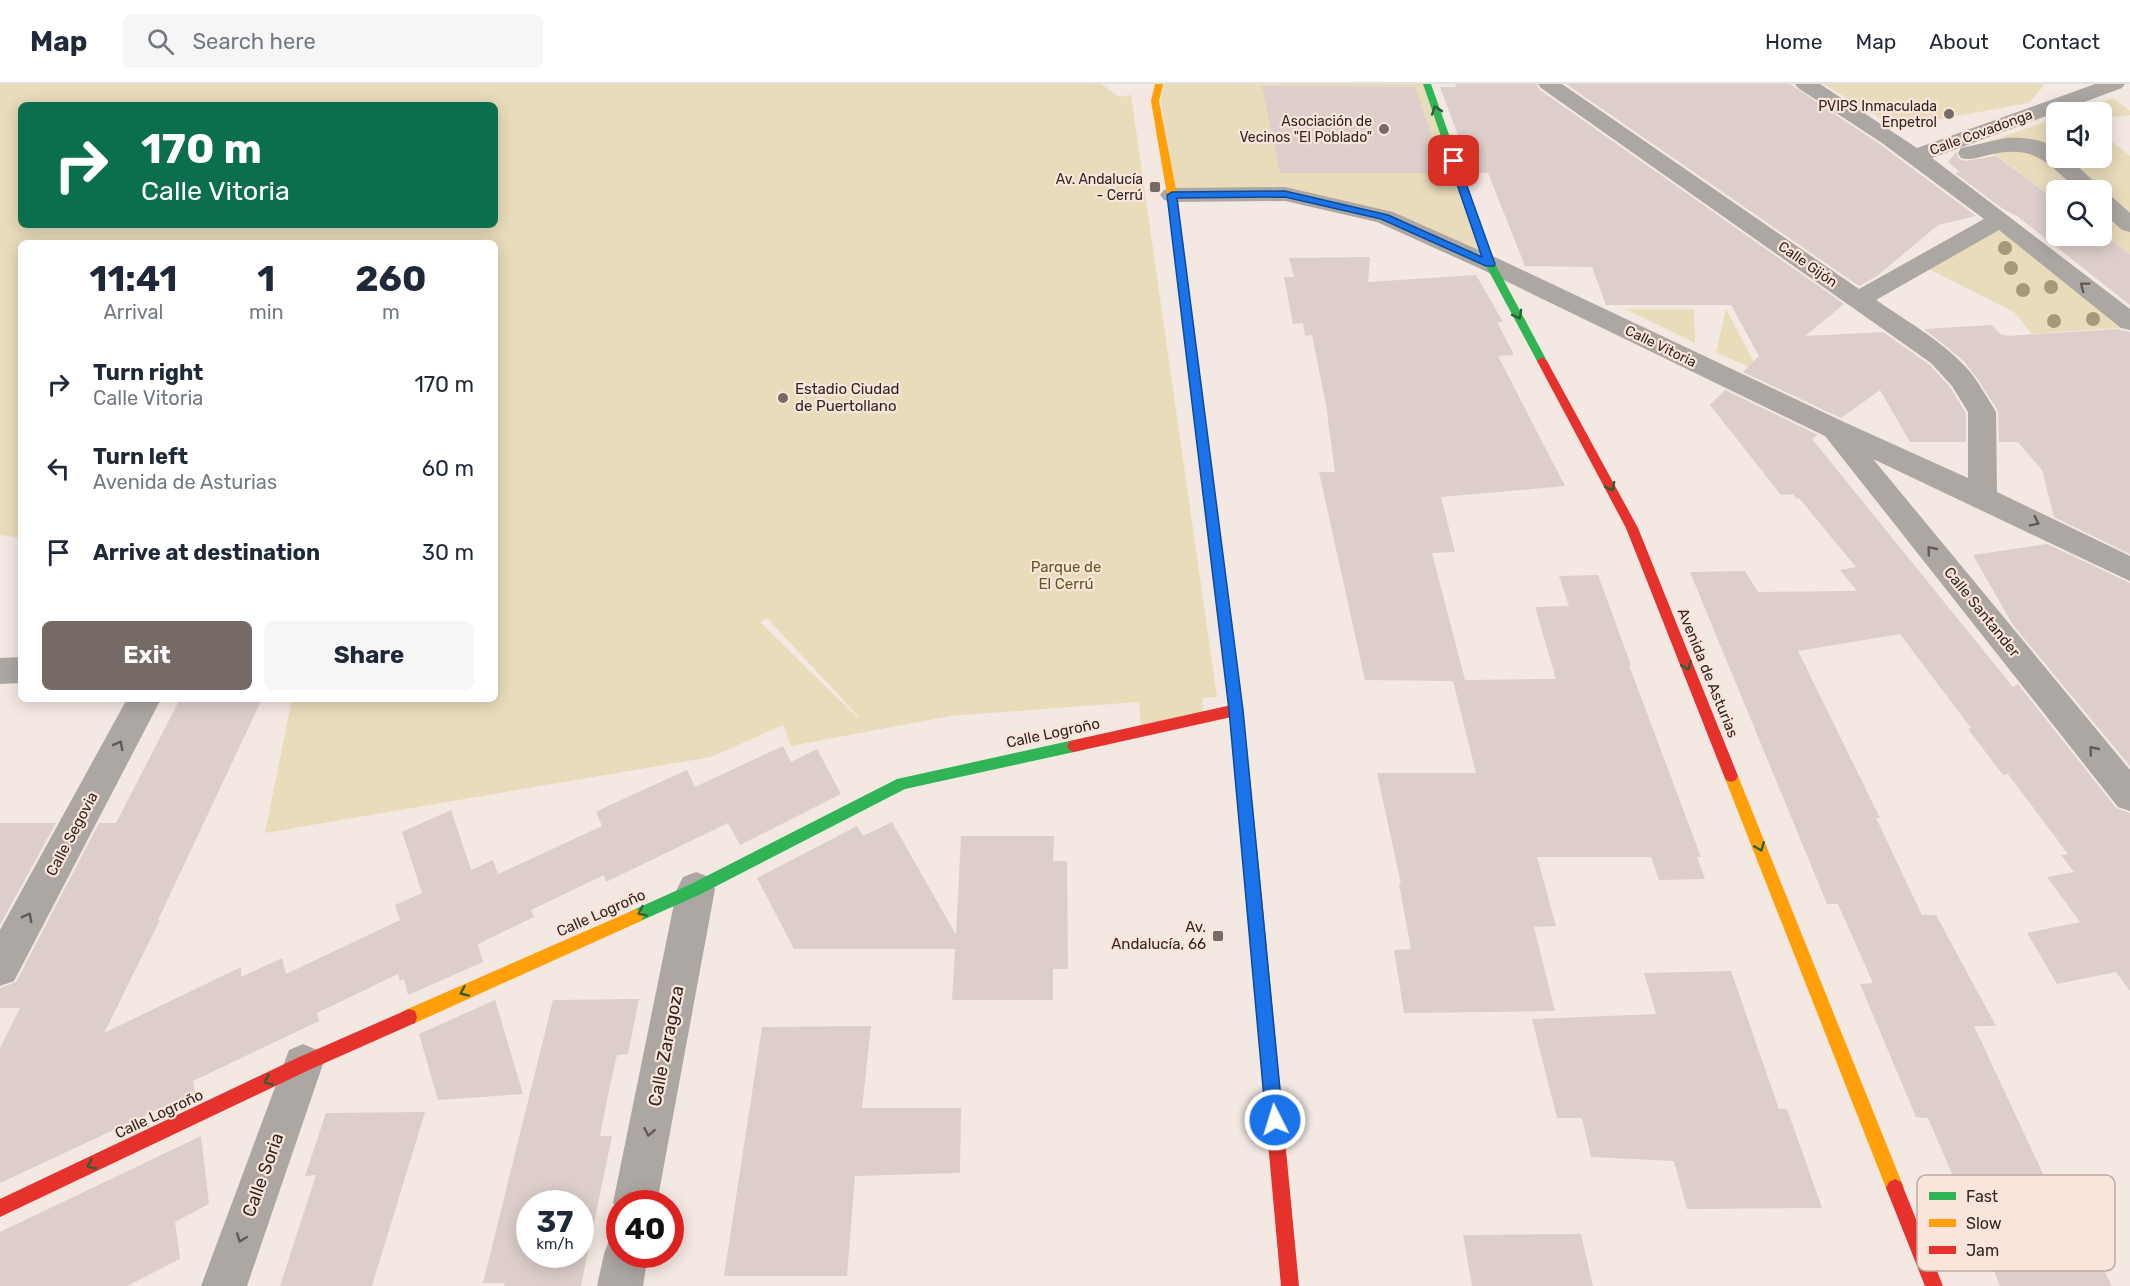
<!DOCTYPE html>
<html lang="en">
<head>
<meta charset="utf-8">
<style>
	body { margin:0; font-family:Rubik,sans-serif; background:#f6f6f7; color:#1f2937; height:100vh; display:flex; flex-direction:column; font-size:22px; white-space:nowrap }
	* { box-sizing:border-box; margin:0 }
	p { font-size:20px; color:#747a83 }
	.icon { flex:none; width:33px; height:33px; fill:none; stroke:currentColor; stroke-width:2; stroke-linecap:round; stroke-linejoin:round }
	.map { position:relative; flex:1; overflow:hidden }
	.sheet { position:absolute; left:18px; top:156px; width:480px; height:462px; display:flex; flex-direction:column; background:#fff; border-radius:9px; box-shadow:0 3px 15px #0003 }
	.sheet>* { flex:none }
	.top-card { position:absolute; left:18px; top:18px; width:480px; height:126px; border-radius:9px; box-shadow:0 3px 15px #0003; background:#0b6e4f; color:#fff; overflow:hidden }
	.buttons { position:absolute; left:2046px; top:18px; display:grid; gap:12px }
	.buttons a { display:grid; place-items:center; width:66px; height:66px; border-radius:9px; background:#fff; box-shadow:0 3px 15px #0003; font-size:30px }
	.speed { position:absolute; left:516px; top:1106px; display:flex; gap:12px; font-size:30px; font-weight:700; text-align:center }
	.speed>* { display:grid; place-content:center; width:78px; height:78px; border-radius:50%; background:#fff; box-shadow:0 3px 15px #0003; line-height:1 }
	.speed small { font-size:15px; font-weight:400 }
	.speed .limit { border:9px solid #d22; background:#fff; color:#111 }
	.pin { position:absolute; display:grid; place-items:center; width:51px; height:51px; color:#fff; margin:-26px; border-radius:12px; box-shadow:0 3px 9px #0006 }
	.me { position:absolute; width:66px; margin:-33px; rotate:355deg; stroke-linejoin:round; filter:drop-shadow(0 0 4px #0008) }
	.turn { display:flex; align-items:center; gap:21px; height:126px; padding:0 24px; font-size:27px }
	.turn .icon { width:78px; height:78px; stroke-width:2.5 }
	.turn b { display:block; font-size:42px; line-height:51px }
	.eta { display:flex; justify-content:space-evenly; align-items:center; height:102px; text-align:center }
	.eta b { font-size:36px; font-weight:700; line-height:42px }
	.cta { display:flex; gap:12px; margin-top:auto; padding:12px 24px }
	.cta a { flex:1; height:69px; border-radius:9px; background:#756a65; color:#fff; font-size:24px; font-weight:700; line-height:69px; text-align:center }
	.cta a+a { background:#f6f6f7; color:#1f2937 }
	ul { padding:0; list-style:none }
	li { display:flex; align-items:center; gap:18px; height:84px; padding:0 24px }
	li div { flex:1 }
	li b { display:block; font-size:22px }
	li em { font-style:normal }
	header { display:flex; align-items:center; gap:36px; box-sizing:border-box; height:84px; padding:0 30px; background:#fff; border-bottom:2px solid #e0e1e3 }
	header strong { font-size:28px }
	nav { display:flex; gap:33px; margin-inline-start:auto; font-size:21px }
	.search { width:420px; height:54px; background:#f6f6f7; display:flex; align-items:center; gap:15px; box-sizing:border-box; padding:0 21px; border-radius:9px; color:#747a83; font-size:22px }
	.map>svg:first-child { display:block }
	.green { fill:#e8dcbb; fill-rule:evenodd }
	.building { fill:#ddcecb; fill-rule:evenodd }
	.lines { fill:none; stroke-linecap:round; stroke-linejoin:round }
	.street { fill:#ada7a3; fill-rule:evenodd }
	.fast { fill:#30b455; fill-rule:evenodd }
	.slow { fill:#ff9f0a; fill-rule:evenodd }
	.jam { fill:#e5322d; fill-rule:evenodd }
	.tree { fill:#a49978 }
	.oneway { stroke:#305f36 }
	.oneway2 { stroke:#625a55 }
	.route { fill:#1a73e8; stroke:#114b97; stroke-width:1.5 }
	.poi-dot { fill:#756a65; stroke:#fbe4db; stroke-width:2 }
	.labels { text-anchor:middle; stroke-width:4.5; stroke-linejoin:round; paint-order:stroke }
	.far-poi-label { font-size:14px; fill:#302621; stroke:#fbe4db; text-anchor:end }
	.far-street-label { font-size:14px; fill:#302621; stroke:#fbe4db }
	.poi-label { font-size:15px; fill:#302621; stroke:#fbe4db; text-anchor:start }
	.park-label { font-size:15px; fill:#635822; stroke:#fbe4db }
	.street-label { font-size:15px; fill:#302621; stroke:#fbe4db }
	.near-street-label { font-size:18px; fill:#302621; stroke:#fbe4db }
	.key { fill:#fbe4db; stroke:#beaba3; stroke-width:1.5 }
	.key-label { font-size:16px; fill:#302621 }
</style>
</head>
<body>
<header>
<strong>Map</strong>
<div class="search"><svg class="icon" aria-label="search" viewBox="0 0 24 24"><circle cx="10" cy="10" r="6"/><path d="M15 15l6 6"/></svg>Search here</div>
<nav><a>Home</a><a>Map</a><a>About</a><a>Contact</a></nav>
</header>
<div class="map">
<svg width="2130" height="1202" viewBox="0 0 2130 1202">
	<rect width="100%" height="100%" fill="#f4e8e2"/>
	<g class="green">
		<path d="M 0,0 L 1101,0 L 1119,13 L 1131,11 L 1217,613 L 1202,614 L 1204,633 L 1141,647 L 1139,618 L 950,632 L 791,662 L 783,641 L 711,673 L 265,749 L 292,615 L 495,615 L 495,159 L 21,159 L 21,454 L 0,451 ZM 21,21 L 495,21 L 495,141 L 21,141 ZM 767,534 L 859,633 L 858,634 L 760,538 Z"/>
		<path d="M 1159,0 L 1426,0 L 1490,180 L 1385,133 L 1285,110 L 1172,111 Z"/>
		<path d="M 1823,0 L 2042,0 L 2044,1 L 2029,19 L 1896,43 Z"/>
		<path d="M 2113,14 L 2130,27 L 2130,31 L 2102,34 L 2102,28 L 2073,28 Z"/>
		<path d="M 2056,34 L 2056,74 L 2102,74 L 2102,39 L 2108,44 L 2103,45 L 2110,50 L 2104,51 L 2130,72 L 2130,170 L 2102,149 L 2102,106 L 2056,106 L 2056,116 L 1981,60 Z"/>
		<path d="M 1998,137 L 2130,243 L 2032,250 L 2014,228 L 1919,180 Z"/>
		<path d="M 1625,225 L 1694,225 L 1695,259 Z"/>
		<path d="M 1726,225 L 1759,288 L 1716,268 Z"/>
	</g>
	<g class="building">
		<path d="M 1455,0 L 1536,0 L 1540,6 L 1844,220 L 1805,252 L 1883,248 L 1930,281 L 1950,303 L 1966,329 L 1966,358 L 1910,358 L 1880,306 L 1841,334 L 1743,288 L 1759,272 L 1731,221 L 1606,221 L 1592,183 L 1525,182 L 1488,89 L 1472,89 L 1440,3 L 1456,3 Z"/>
		<path d="M 1566,0 L 1790,0 L 1881,61 L 1976,132 L 1938,141 L 1877,192 L 1859,202 Z"/>
		<path d="M 1262,2 L 1415,3 L 1445,89 L 1280,89 Z"/>
		<path d="M 1956,68 L 1959,75 L 1965,77 L 1996,72 L 2056,116 L 2056,152 L 2102,152 L 2102,149 L 2130,170 L 2130,221 L 2017,132 L 2003,125 L 1955,89 L 1960,88 L 1948,78 Z"/>
		<path d="M 1370,173 L 1368,198 L 1476,191 L 1503,238 L 1497,238 L 1514,271 L 1498,272 L 1565,402 L 1441,413 L 1455,468 L 1432,469 L 1465,596 L 1556,595 L 1535,523 L 1569,522 L 1559,492 L 1598,491 L 1631,581 L 1629,581 L 1701,773 L 1697,773 L 1705,795 L 1659,796 L 1651,773 L 1537,773 L 1556,842 L 1534,843 L 1555,927 L 1404,929 L 1394,866 L 1411,865 L 1399,800 L 1401,800 L 1377,689 L 1476,689 L 1453,597 L 1365,596 L 1319,388 L 1335,388 L 1326,321 L 1312,251 L 1305,252 L 1303,239 L 1293,240 L 1284,193 L 1294,193 L 1289,174 Z"/>
		<path d="M 1992,241 L 2000,250 L 2008,252 L 2118,245 L 2130,248 L 2130,470 L 2054,433 L 2042,386 L 2018,358 L 1999,358 L 1998,327 L 1979,297 L 1963,276 L 1924,245 Z"/>
		<path d="M 1725,306 L 1818,351 L 1812,355 L 2013,603 L 2018,600 L 2116,724 L 2130,729 L 2130,907 L 2116,888 L 2057,900 L 2027,849 L 2080,838 L 2047,793 L 2074,788 L 2061,771 L 2068,770 L 2008,690 L 2003,691 L 1968,645 L 1971,644 L 1900,550 L 1798,567 L 1880,734 L 1876,734 L 1922,831 L 1936,831 L 1996,942 L 1974,942 L 2071,1150 L 2085,1149 L 2112,1202 L 2000,1202 L 1993,1184 L 1980,1184 L 1955,1126 L 1967,1125 L 1928,1034 L 1916,1033 L 1860,900 L 1873,899 L 1838,820 L 1827,820 L 1690,488 L 1745,487 L 1758,508 L 1857,507 L 1840,486 L 1856,483 L 1799,414 L 1797,415 L 1793,410 L 1781,411 L 1710,321 Z"/>
		<path d="M 2047,460 L 2130,499 L 2130,682 L 2013,541 L 1973,471 Z"/>
		<path d="M 180,615 L 262,615 L 158,836 L 160,836 L 104,949 L 241,883 L 241,893 L 282,874 L 286,890 L 400,836 L 395,821 L 422,809 L 402,748 L 451,726 L 471,786 L 493,776 L 498,790 L 602,742 L 596,728 L 610,721 L 687,686 L 695,703 L 783,662 L 791,678 L 817,665 L 841,710 L 740,761 L 728,739 L 606,798 L 604,791 L 531,826 L 534,833 L 478,860 L 483,878 L 408,911 L 404,895 L 400,897 L 398,890 L 317,929 L 319,937 L 193,997 L 195,1008 L 0,1099 L 0,964 L 20,924 L 0,924 L 0,904 L 16,898 L 99,739 L 116,739 Z"/>
		<path d="M 892,738 L 956,851 L 961,752 L 1054,752 L 1053,777 L 1067,777 L 1068,885 L 1053,885 L 1053,916 L 952,916 L 955,865 L 794,865 L 757,794 L 857,742 L 863,752 Z"/>
		<path d="M 0,739 L 56,739 L 0,841 Z"/>
		<path d="M 1731,887 L 1779,1025 L 1787,1025 L 1822,1124 L 1687,1125 L 1674,1077 L 1591,1073 L 1582,1034 L 1557,1034 L 1532,935 L 1656,930 L 1644,889 Z"/>
		<path d="M 639,915 L 628,970 L 617,971 L 609,1006 L 600,1052 L 612,1052 L 581,1202 L 504,1202 L 505,1199 L 483,1199 L 553,916 ZM 530,1119 L 580,1119 L 580,1170 L 530,1170 Z"/>
		<path d="M 495,916 L 523,1010 L 438,1016 L 419,950 Z"/>
		<path d="M 871,942 L 862,1024 L 961,1024 L 960,1089 L 855,1092 L 847,1192 L 724,1192 L 762,943 Z"/>
		<path d="M 425,1028 L 372,1202 L 280,1202 L 316,1091 L 305,1092 L 326,1029 Z"/>
		<path d="M 201,1052 L 209,1120 L 175,1138 L 180,1175 L 127,1202 L 0,1202 L 0,1148 Z"/>
		<path d="M 1581,1150 L 1593,1202 L 1472,1202 L 1463,1151 Z"/>
	</g>
	<g class="lines">
		<g class="street">
			<path d="M 1538,0 L 1562,0 L 1859,205 L 1984,135 L 1882,59 L 1798,4 L 1795,0 L 1820,0 L 1917,64 L 2095,0 L 2125,0 L 2122,4 L 1932,74 L 2130,225 L 2130,246 L 2121,244 L 1999,146 L 1876,216 C 1908,238 1946,259 1971,289 C 1980,301 1988,315 1996,328 L 1997,408 L 2130,472 L 2130,497 L 1873,375 L 2130,686 L 2130,727 L 2118,723 L 1825,352 L 1481,185 L 1377,138 L 1285,117 L 1172,118 L 1164,116 L 1160,111 L 1164,106 L 1172,104 L 1285,103 L 1393,128 L 1499,175 L 1844,338 L 1968,394 L 1968,328 L 1952,302 L 1931,279 L 1541,4 Z"/>
			<path d="M 2006,54 C 2024,53 2041,55 2056,64 L 2056,74 L 2069,74 L 2103,106 L 2078,106 C 2048,80 2036,61 1993,70 C 1982,72 1972,77 1961,74 L 1958,69 L 1961,64 Z"/>
			<path d="M 2102,109 L 2110,111 L 2130,129 L 2130,148 L 2122,146 L 2102,128 Z"/>
			<path d="M 21,573 L 21,599 L 0,600 L 0,574 Z"/>
			<path d="M 127,615 L 161,615 L 14,897 L 0,902 L 0,846 Z"/>
			<path d="M 696,788 L 709,793 L 715,805 L 657,1119 L 620,1119 L 620,1134 L 613,1119 L 677,805 L 683,793 Z"/>
			<path d="M 303,960 L 317,966 L 323,980 L 247,1202 L 201,1202 L 289,966 Z"/>
			<path d="M 620,1150 L 620,1170 L 648,1170 L 643,1202 L 597,1202 L 604,1170 L 610,1154 Z"/>
		</g>
		<g class="fast">
			<path d="M 1423,0 L 1431,0 L 1495,180 L 1547,277 L 1546,279 L 1538,279 L 1537,277 L 1485,180 Z"/>
			<path d="M 1219,482 L 1225,487 L 1243,626 L 1261,804 L 1258,809 L 1253,811 L 1248,809 L 1245,804 L 1229,626 L 1213,487 Z"/>
			<path d="M 1074,656 L 1079,658 L 1081,662 L 1079,666 L 1074,668 L 905,705 L 701,810 L 636,839 L 631,837 L 628,832 L 631,827 L 691,800 L 897,695 Z"/>
		</g>
		<g class="slow">
			<path d="M 1155,0 L 1163,0 L 1159,17 L 1177,111 L 1225,487 L 1219,492 L 1213,487 L 1167,111 L 1151,17 Z"/>
			<path d="M 1731,686 L 1736,688 L 1738,692 L 1904,1104 L 1901,1110 L 1895,1113 L 1889,1110 L 1886,1104 L 1724,692 L 1726,688 Z"/>
			<path d="M 636,825 L 641,827 L 644,832 L 641,837 L 415,939 L 409,941 L 403,939 L 401,933 L 403,927 Z"/>
		</g>
		<g class="jam">
			<path d="M 1542,273 L 1547,277 L 1638,444 L 1738,692 L 1736,696 L 1731,698 L 1726,696 L 1724,692 L 1626,444 L 1537,277 Z"/>
			<path d="M 1236,620 L 1241,622 L 1243,626 L 1241,630 L 1236,632 L 1074,668 L 1069,666 L 1067,662 L 1069,658 L 1074,656 Z"/>
			<path d="M 1253,797 L 1258,799 L 1261,804 L 1299,1202 L 1281,1202 L 1245,804 L 1248,799 Z"/>
			<path d="M 409,925 L 415,927 L 417,933 L 415,939 L 309,986 L 0,1133 L 0,1115 L 297,974 Z"/>
			<path d="M 1895,1095 L 1901,1098 L 1943,1202 L 1925,1202 L 1886,1104 L 1889,1098 Z"/>
		</g>
	</g>
	<g class="tree">
		<circle cx="2005" cy="164" r="7"/>
		<circle cx="2011" cy="184" r="7"/>
		<circle cx="2051" cy="203" r="7"/>
		<circle cx="2023" cy="206" r="7"/>
		<circle cx="2093" cy="235" r="7"/>
		<circle cx="2054" cy="237" r="7"/>
	</g>
	<defs><path id="oneway-chevron" d="M-2-3.5L2.5 0L-2 3.5" fill="none" stroke-width="1.6" stroke-linecap="round" stroke-linejoin="round" transform="scale(1.5)"/></defs>
	<g class="oneway">
		<use href="#oneway-chevron" transform="translate(1436 26) rotate(-109)"/>
		<use href="#oneway-chevron" transform="translate(1518 231) rotate(61)"/>
		<use href="#oneway-chevron" transform="translate(1611 403) rotate(62)"/>
		<use href="#oneway-chevron" transform="translate(1687 582) rotate(68)"/>
		<use href="#oneway-chevron" transform="translate(1760 763) rotate(68)"/>
		<use href="#oneway-chevron" transform="translate(642 828) rotate(156)"/>
		<use href="#oneway-chevron" transform="translate(464 908) rotate(156)"/>
		<use href="#oneway-chevron" transform="translate(268 997) rotate(155)"/>
		<use href="#oneway-chevron" transform="translate(91 1081) rotate(155)"/>
	</g>
	<g class="oneway2">
		<use href="#oneway-chevron" transform="translate(2084 202) rotate(-143)"/>
		<use href="#oneway-chevron" transform="translate(2035 438) rotate(26)"/>
		<use href="#oneway-chevron" transform="translate(1931 466) rotate(-129)"/>
		<use href="#oneway-chevron" transform="translate(119 661) rotate(-62)"/>
		<use href="#oneway-chevron" transform="translate(2093 666) rotate(-129)"/>
		<use href="#oneway-chevron" transform="translate(28 833) rotate(-62)"/>
		<use href="#oneway-chevron" transform="translate(649 1048) rotate(101)"/>
		<use href="#oneway-chevron" transform="translate(241 1154) rotate(110)"/>
	</g>
	<path class="route" d="M 1454,74 L 1458,77 L 1495,180 L 1494,182 L 1486,182 L 1381,135 L 1285,113 L 1177,114 L 1243,626 L 1283,1036 L 1281,1043 L 1275,1045 L 1268,1043 L 1266,1036 L 1229,626 L 1167,111 L 1172,108 L 1285,107 L 1388,131 L 1482,173 L 1449,77 Z"/>
	<g class="poi-dot">
		<circle cx="1949" cy="30" r="6"/>
		<circle cx="1384" cy="45" r="6"/>
		<rect x="1149" y="97" width="12" height="12" rx="3"/>
		<circle cx="783" cy="314" r="6"/>
		<rect x="1212" y="846" width="12" height="12" rx="3"/>
	</g>
	<g class="labels">
		<g class="far-poi-label">
			<text x="1937" y="27">PVIPS Inmaculada<tspan x="1937" dy="16">Enpetrol</tspan></text>
			<text x="1372" y="42">Asociación de<tspan x="1372" dy="16">Vecinos "El Poblado"</tspan></text>
			<text x="1143" y="100">Av. Andalucía<tspan x="1143" dy="16">- Cerrú</tspan></text>
		</g>
		<g class="far-street-label">
			<text transform="translate(1981 48) rotate(-20)" y="5">Calle Covadonga</text>
			<text transform="translate(1808 180) rotate(35)" y="5">Calle Gijón</text>
			<text transform="translate(1661 262) rotate(26)" y="5">Calle Vitoria</text>
		</g>
		<g class="poi-label">
			<text x="795" y="310">Estadio Ciudad<tspan x="795" dy="17">de Puertollano</tspan></text>
			<text x="1206" y="848" text-anchor="end">Av.<tspan x="1206" dy="17">Andalucía, 66</tspan></text>
		</g>
		<g class="park-label">
			<text x="1066" y="488">Parque de<tspan x="1066" dy="17">El Cerrú</tspan></text>
		</g>
		<g class="street-label">
			<text transform="translate(1982 528) rotate(51)" y="5">Calle Santander</text>
			<text transform="translate(1708 589) rotate(68)" y="5">Avenida de Asturias</text>
			<text transform="translate(1053 649) rotate(-12)" y="5">Calle Logroño</text>
			<text transform="translate(72 750) rotate(-62)" y="5">Calle Segovia</text>
			<text transform="translate(601 829) rotate(-24)" y="5">Calle Logroño</text>
			<text transform="translate(159 1030) rotate(-25)" y="5">Calle Logroño</text>
		</g>
		<g class="near-street-label">
			<text transform="translate(666 962) rotate(-79)" y="6">Calle Zaragoza</text>
			<text transform="translate(263 1091) rotate(-70)" y="6">Calle Soria</text>
		</g>
	</g>
	<rect x="1917" y="1091" width="198" height="96" rx="9" class="key"/>
	<rect x="1929" y="1108" width="27" height="8" fill="#30b455"/>
	<rect x="1929" y="1135" width="27" height="8" fill="#ff9f0a"/>
	<rect x="1929" y="1162" width="27" height="8" fill="#e5322d"/>
	<g class="key-label">
		<text x="1966" y="1118">Fast</text>
		<text x="1966" y="1145">Slow</text>
		<text x="1966" y="1172">Jam</text>
	</g>
</svg>
<div class="buttons">
<a><svg class="icon" aria-label="sound" viewBox="0 0 24 24"><path d="M4 9h4l5-4v14l-5-4H4zM17 9q2 3 0 6"/></svg></a>
<a><svg class="icon" aria-label="search" viewBox="0 0 24 24"><circle cx="10" cy="10" r="6"/><path d="M15 15l6 6"/></svg></a>
</div>
<div class="speed"><div>37<small>km/h</small></div><div class="limit">40</div></div>
<div class="pin" style="left:1454px;top:77px;background:#d93025"><svg class="icon" aria-label="arrive" viewBox="0 0 24 24"><path d="M6 21V4h12l-3 4 3 4H6"/></svg></div>
<svg class="me" style="left:1275px;top:1036px" viewBox="-20 -20 40 40"><circle r="17" fill="#1a73e8" stroke="#fff" stroke-width="3"/><path d="M0-11L8 9 0 5-8 9z" fill="#fff"/></svg>
<div class="top-card">
<div class="turn"><svg class="icon" aria-label="right" viewBox="0 0 24 24"><path d="M7 20v-9h11M14 6l5 5-5 5"/></svg><div><b>170 m</b>Calle Vitoria</div></div>
</div>
<section class="sheet">
<div class="eta">
<div><b>11:41</b><p>Arrival</p></div>
<div><b>1</b><p>min</p></div>
<div><b>260</b><p>m</p></div>
</div>
<ul>
<li><svg class="icon" aria-label="right" viewBox="0 0 24 24"><path d="M7 20v-9h11M14 6l5 5-5 5"/></svg><div><b>Turn right</b><p>Calle Vitoria</p></div><em>170 m</em></li>
<li><svg class="icon" aria-label="left" viewBox="0 0 24 24"><path d="M17 20v-9H6M10 6l-5 5 5 5"/></svg><div><b>Turn left</b><p>Avenida de Asturias</p></div><em>60 m</em></li>
<li><svg class="icon" aria-label="arrive" viewBox="0 0 24 24"><path d="M6 21V4h12l-3 4 3 4H6"/></svg><div><b>Arrive at destination</b></div><em>30 m</em></li>
</ul>
<div class="cta"><a>Exit</a><a>Share</a></div>
</section>
</div>
</body>
</html>
